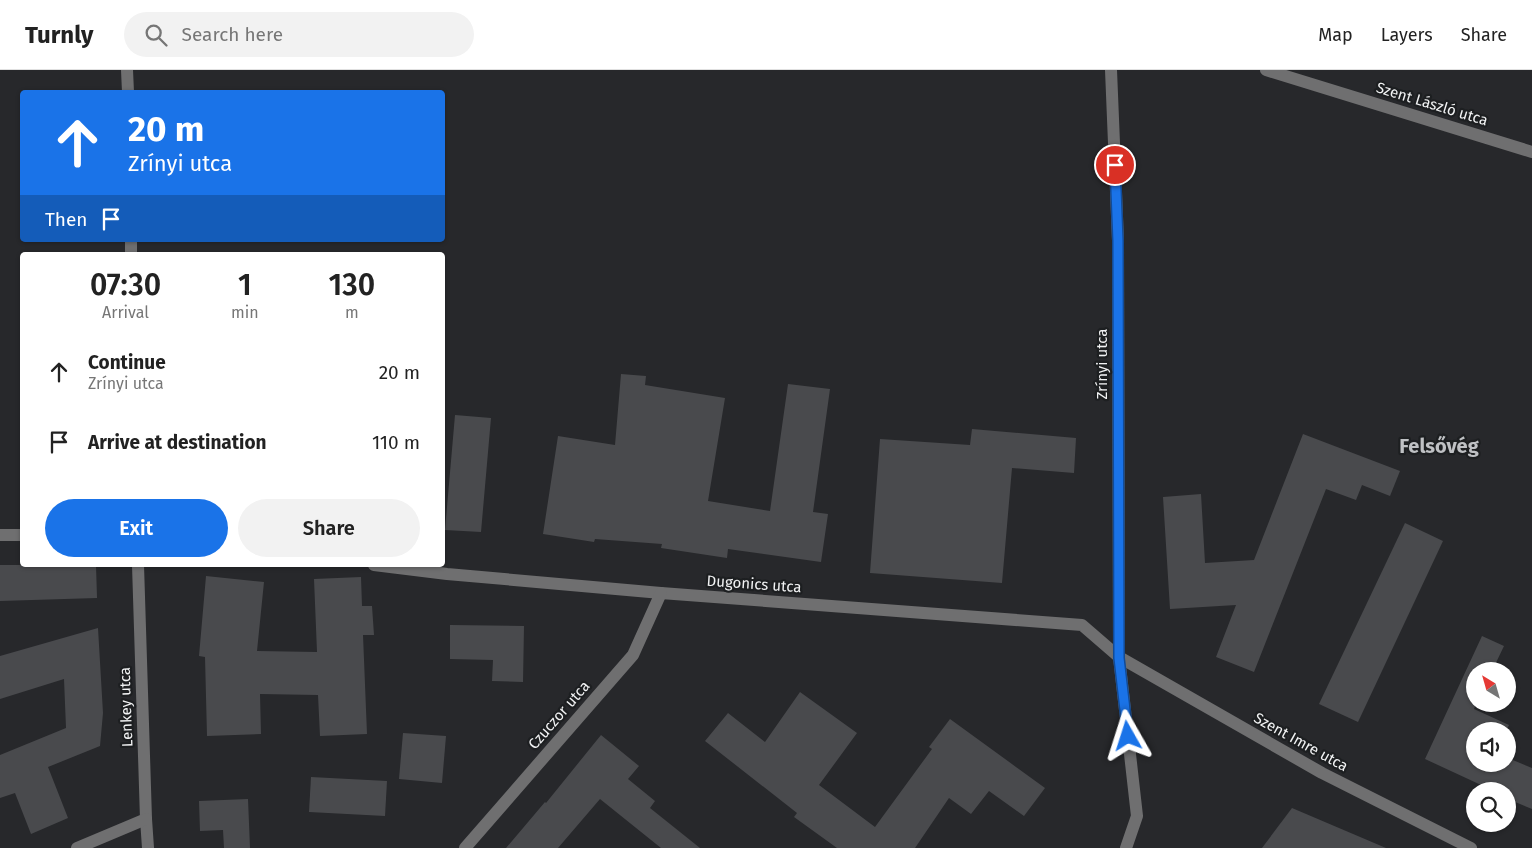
<!DOCTYPE html>
<html lang="en">
<head>
<meta charset="utf-8">
<style>
	body { margin:0; font-family:"Fira Sans",sans-serif; background:#f2f2f2; color:#222; height:100vh; display:flex; flex-direction:column; font-size:19px; white-space:nowrap }
	* { box-sizing:border-box; margin:0 }
	p { font-size:16px; color:#767676 }
	.icon { flex:none; width:28px; height:28px; fill:none; stroke:currentColor; stroke-width:2; stroke-linecap:round; stroke-linejoin:round }
	.map { position:relative; flex:1; overflow:hidden }
	.drawer { position:absolute; left:20px; top:182px; width:425px; height:315px; display:flex; flex-direction:column; background:#fff; border-radius:5px; box-shadow:0 1px 4px #0004 }
	.drawer>* { flex:none }
	.guide { position:absolute; left:20px; top:20px; width:425px; height:152px; border-radius:5px; box-shadow:0 1px 4px #0004; background:#1a73e8; color:#fff; overflow:hidden }
	.needle { width:32px; rotate:323deg }
	.fabs { position:absolute; left:1466px; top:592px; display:grid; gap:10px }
	.fabs a { display:grid; place-items:center; width:50px; height:50px; border-radius:50%; background:#fff; box-shadow:0 1px 4px #0004; font-size:25px }
	.pin { position:absolute; display:grid; place-items:center; width:42px; height:42px; color:#fff; margin:-21px; border:2px solid #fff; border-radius:50%; box-shadow:0 1px 5px #0007 }
	.me { position:absolute; width:55px; margin:-28px; rotate:354deg; stroke-linejoin:round; filter:drop-shadow(0 0 4px #0008) }
	.turn { display:flex; align-items:center; gap:18px; height:105px; padding:0 25px; font-size:22px }
	.turn .icon { width:65px; height:65px; stroke-width:2.5 }
	.turn b { display:block; font-size:35px; line-height:42px }
	.then { display:flex; align-items:center; height:48px; padding:0 25px; background:#0003; gap:10px; font-size:19px }
	.eta { display:flex; justify-content:space-evenly; align-items:center; height:85px; text-align:center }
	.eta b { font-size:30px; font-weight:600; line-height:35px }
	.action { display:flex; gap:10px; margin-top:auto; padding:10px 25px }
	.action a { flex:1; height:58px; border-radius:30px; background:#1a73e8; color:#fff; font-size:20px; font-weight:600; line-height:58px; text-align:center }
	.action a+a { background:#f2f2f2; color:#222 }
	ul { padding:0; list-style:none }
	li { display:flex; align-items:center; gap:15px; height:70px; padding:0 25px }
	li div { flex:1 }
	li b { display:block; font-size:19px }
	li em { font-style:normal }
	header { display:flex; align-items:center; gap:30px; box-sizing:border-box; height:70px; padding:0 25px; background:#fff; border-bottom:1px solid #e0e0e0 }
	header strong { font-size:24px }
	nav { display:flex; gap:28px; margin-inline-start:auto; font-size:18px }
	.search { width:350px; height:45px; background:#f2f2f2; display:flex; align-items:center; gap:12px; box-sizing:border-box; padding:0 18px; border-radius:28px; color:#767676; font-size:19px }
	.map>svg:first-child { display:block }
	.building { fill:#494a4d }
	.lines { fill:none; stroke-linecap:round; stroke-linejoin:round }
	.street { stroke:#6f6f70; stroke-width:12 }
	.route-casing { stroke:#114b97; stroke-width:12 }
	.route { stroke:#1a73e8; stroke-width:9 }
	.labels { text-anchor:middle; stroke-width:4.5; stroke-linejoin:round; paint-order:stroke }
	.street-label { font-size:15px; fill:#f2f3f4; stroke:#1d1f21 }
	.district-label { font-size:20px; font-weight:bold; fill:#bfc1c4; stroke:#1d1f21 }
</style>
</head>
<body>
<header>
<strong>Turnly</strong>
<div class="search"><svg class="icon" aria-label="search" viewBox="0 0 24 24"><circle cx="10" cy="10" r="6"/><path d="M15 15l6 6"/></svg>Search here</div>
<nav><a>Map</a><a>Layers</a><a>Share</a></nav>
</header>
<div class="map">
<svg width="1532" height="778" viewBox="0 0 1532 778">
	<rect width="100%" height="100%" fill="#27282b"/>
	<g class="building">
		<path d="M 621,304 L 646,306 L 645,315 L 725,328 L 708,431 L 770,441 L 788,314 L 830,319 L 813,442 L 828,444 L 821,492 L 728,479 L 727,488 L 661,478 L 662,474 L 595,469 L 594,472 L 543,464 L 558,366 L 615,375 Z"/>
		<path d="M 455,345 L 491,348 L 481,462 L 445,460 Z"/>
		<path d="M 972,359 L 1076,368 L 1074,403 L 1012,398 L 1002,513 L 870,503 L 880,369 L 970,375 Z"/>
		<path d="M 1303,364 L 1400,401 L 1390,426 L 1362,415 L 1356,430 L 1326,419 L 1254,602 L 1216,587 L 1236,535 L 1170,539 L 1163,427 L 1201,424 L 1205,493 L 1254,490 Z"/>
		<path d="M 1405,453 L 1443,471 L 1358,652 L 1319,634 Z"/>
		<path d="M 0,495 L 96,495 L 97,528 L 0,531 Z"/>
		<path d="M 206,506 L 264,512 L 257,581 L 317,582 L 314,509 L 361,507 L 362,536 L 372,536 L 374,565 L 363,565 L 367,664 L 320,666 L 318,625 L 260,624 L 261,664 L 207,666 L 205,587 L 199,586 Z"/>
		<path d="M 450,555 L 524,556 L 523,612 L 492,611 L 493,590 L 450,589 Z"/>
		<path d="M 98,558 L 103,643 L 100,676 L 48,697 L 68,748 L 31,764 L 15,723 L 0,728 L 0,685 L 66,658 L 64,609 L 0,629 L 0,586 Z"/>
		<path d="M 1482,566 L 1504,576 L 1492,601 L 1475,601 L 1475,634 L 1476,634 L 1474,639 L 1509,655 L 1506,661 L 1475,661 L 1475,694 L 1508,694 L 1508,688 L 1532,698 L 1532,739 L 1508,729 L 1508,721 L 1494,721 L 1425,689 Z"/>
		<path d="M 800,622 L 857,663 L 819,715 L 875,757 L 932,679 L 929,677 L 950,649 L 1045,718 L 1024,746 L 989,721 L 971,744 L 949,728 L 915,778 L 837,778 L 794,747 L 797,743 L 705,671 L 728,643 L 765,672 Z"/>
		<path d="M 403,663 L 446,666 L 442,713 L 399,709 Z"/>
		<path d="M 601,665 L 639,696 L 628,709 L 655,731 L 650,738 L 700,778 L 661,778 L 600,729 L 558,778 L 506,778 L 545,732 L 546,733 Z"/>
		<path d="M 311,707 L 387,711 L 385,746 L 309,742 Z"/>
		<path d="M 248,729 L 250,778 L 224,778 L 223,760 L 200,761 L 199,731 Z"/>
		<path d="M 1292,738 L 1386,778 L 1262,778 Z"/>
	</g>
	<g class="lines">
		<g class="street">
			<path d="M 127,0 L 128,22"/>
			<path d="M 1111,0 L 1118,171 L 1119,587 L 1137,746 L 1126,778"/>
			<path d="M 1266,0 L 1532,82"/>
			<path d="M 131,170 L 131,185"/>
			<path d="M 0,465 L 22,465"/>
			<path d="M 138,495 L 146,749 L 148,778"/>
			<path d="M 374,495 L 447,504 L 661,523 L 1082,555 L 1119,587 L 1322,703 L 1471,778"/>
			<path d="M 77,778 L 146,749"/>
			<path d="M 465,778 L 633,585 L 661,523"/>
		</g>
	</g>
	<g class="lines">
		<g class="route-casing">
			<path id="route" d="M 1115,95 L 1118,171 L 1119,588 L 1128,666"/>
		</g>
		<use href="#route" class="route"/>
	</g>
	<g class="labels">
		<g class="street-label">
			<text transform="translate(1432 34) rotate(17)" y="5">Szent László utca</text>
			<text transform="translate(1102 294) rotate(-90)" y="5">Zrínyi utca</text>
			<text transform="translate(754 514) rotate(4)" y="5">Dugonics utca</text>
			<text transform="translate(126 637) rotate(-92)" y="5">Lenkey utca</text>
			<text transform="translate(559 645) rotate(-49)" y="5">Czuczor utca</text>
			<text transform="translate(1301 672) rotate(29)" y="5">Szent Imre utca</text>
		</g>
		<g class="district-label">
			<text x="1439" y="383">Felsővég</text>
		</g>
	</g>
</svg>
<div class="fabs">
<a><svg class="needle" viewBox="-14 -14 28 28"><path d="M0-13l5 13h-10z" fill="#e53935"/><path d="M0 13l5-13h-10z" fill="#767676"/></svg></a>
<a><svg class="icon" aria-label="sound" viewBox="0 0 24 24"><path d="M4 9h4l5-4v14l-5-4H4zM17 9q2 3 0 6"/></svg></a>
<a><svg class="icon" aria-label="search" viewBox="0 0 24 24"><circle cx="10" cy="10" r="6"/><path d="M15 15l6 6"/></svg></a>
</div>
<div class="pin" style="left:1115px;top:95px;background:#d93025"><svg class="icon" aria-label="arrive" viewBox="0 0 24 24"><path d="M6 21V4h12l-3 4 3 4H6"/></svg></div>
<svg class="me" style="left:1128px;top:666px" viewBox="-20 -20 40 40"><path d="M0-17L14 15 0 8-14 15z" fill="#1a73e8" stroke="#fff" stroke-width="4"/></svg>
<div class="guide">
<div class="turn"><svg class="icon" aria-label="ahead" viewBox="0 0 24 24"><path d="M12 20V5M6 11l6-6 6 6"/></svg><div><b>20 m</b>Zrínyi utca</div></div>
<div class="then">Then<svg class="icon" aria-label="arrive" viewBox="0 0 24 24"><path d="M6 21V4h12l-3 4 3 4H6"/></svg></div>
</div>
<section class="drawer">
<div class="eta">
<div><b>07:30</b><p>Arrival</p></div>
<div><b>1</b><p>min</p></div>
<div><b>130</b><p>m</p></div>
</div>
<ul>
<li><svg class="icon" aria-label="ahead" viewBox="0 0 24 24"><path d="M12 20V5M6 11l6-6 6 6"/></svg><div><b>Continue</b><p>Zrínyi utca</p></div><em>20 m</em></li>
<li><svg class="icon" aria-label="arrive" viewBox="0 0 24 24"><path d="M6 21V4h12l-3 4 3 4H6"/></svg><div><b>Arrive at destination</b></div><em>110 m</em></li>
</ul>
<div class="action"><a>Exit</a><a>Share</a></div>
</section>
</div>
</body>
</html>
